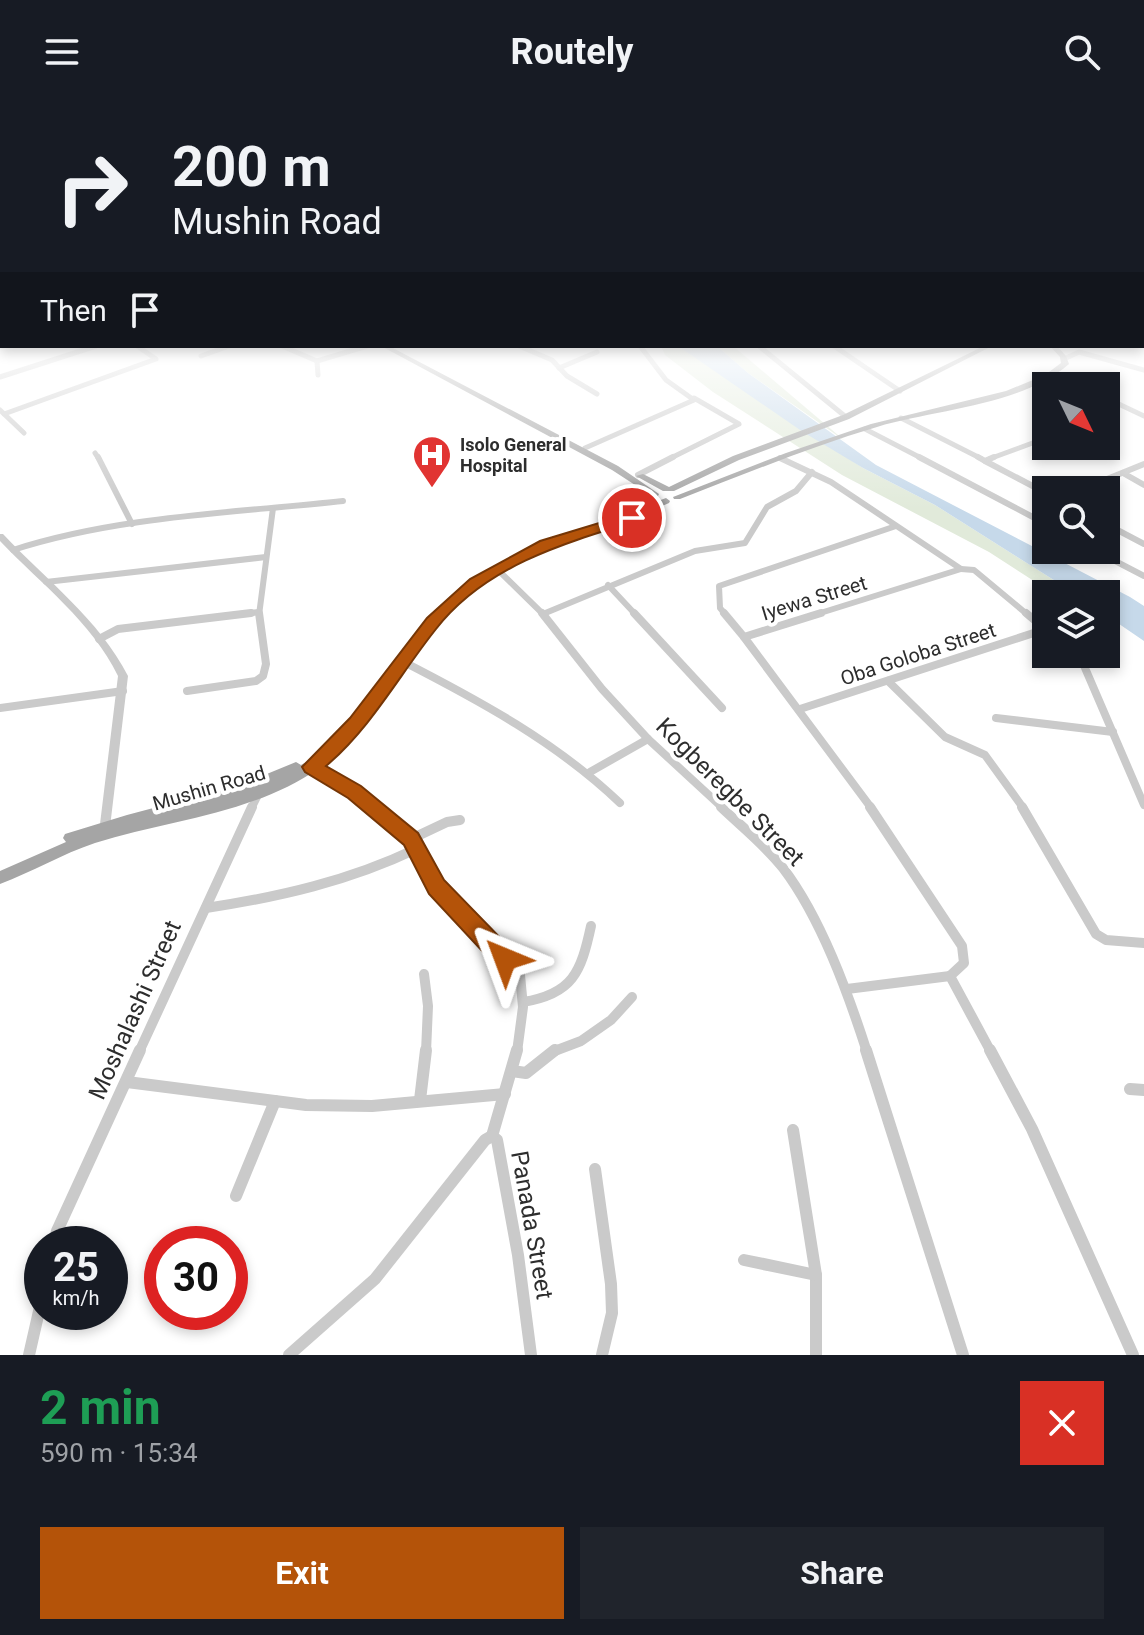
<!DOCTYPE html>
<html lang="en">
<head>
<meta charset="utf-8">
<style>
	body { margin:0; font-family:Roboto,sans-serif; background:#20242c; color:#f1f3f6; height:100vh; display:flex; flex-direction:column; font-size:30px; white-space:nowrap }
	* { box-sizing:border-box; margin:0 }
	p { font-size:26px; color:#9ea1a6 }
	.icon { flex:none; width:44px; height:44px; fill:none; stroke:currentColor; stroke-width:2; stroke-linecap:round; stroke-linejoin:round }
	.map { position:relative; height:1251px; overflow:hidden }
	.panel { display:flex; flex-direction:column; background:#171b24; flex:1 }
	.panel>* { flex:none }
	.guide { position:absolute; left:0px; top:0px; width:1144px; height:244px; box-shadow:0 4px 12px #0003; background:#171b24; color:#f1f3f6; overflow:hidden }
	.needle { width:52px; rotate:133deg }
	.controls { position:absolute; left:1032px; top:268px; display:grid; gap:16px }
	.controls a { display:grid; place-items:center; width:88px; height:88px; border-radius:0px; background:#171b24; box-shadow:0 4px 12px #0003; font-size:40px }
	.speed { position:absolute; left:24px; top:1122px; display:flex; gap:16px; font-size:40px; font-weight:700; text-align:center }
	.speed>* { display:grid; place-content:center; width:104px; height:104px; border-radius:50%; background:#171b24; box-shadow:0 4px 12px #0003; line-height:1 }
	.speed small { font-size:20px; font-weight:400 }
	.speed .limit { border:12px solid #d22; background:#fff; color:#111 }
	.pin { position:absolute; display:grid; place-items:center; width:68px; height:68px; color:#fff; margin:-34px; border:4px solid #fff; border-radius:50%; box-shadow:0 2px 8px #0007 }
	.me { position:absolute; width:88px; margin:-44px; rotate:316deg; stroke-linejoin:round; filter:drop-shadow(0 0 6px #0008) }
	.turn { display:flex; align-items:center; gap:28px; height:168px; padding:0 40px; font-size:36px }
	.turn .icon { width:104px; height:104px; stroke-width:2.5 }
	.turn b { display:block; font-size:56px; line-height:68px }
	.then { display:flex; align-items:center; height:76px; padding:0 40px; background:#0003; gap:16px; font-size:30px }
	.round { display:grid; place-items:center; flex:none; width:84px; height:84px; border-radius:0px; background:#20242c }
	.head { display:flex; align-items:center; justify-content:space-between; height:136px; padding:0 40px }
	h1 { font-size:48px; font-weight:700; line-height:60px; color:#1e9e55 }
	.cta { display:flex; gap:16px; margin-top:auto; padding:16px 40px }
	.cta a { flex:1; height:92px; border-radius:0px; background:#b45309; color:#fff; font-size:32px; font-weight:700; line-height:92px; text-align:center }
	.cta a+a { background:#20242c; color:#f1f3f6 }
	header { display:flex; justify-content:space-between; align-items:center; height:104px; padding:0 40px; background:#171b24; font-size:36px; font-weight:700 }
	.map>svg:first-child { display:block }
	.green { fill:#e1eada }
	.water { fill:#c6d9ea }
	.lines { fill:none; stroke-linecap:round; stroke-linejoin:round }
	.minor-far4 { stroke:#cacaca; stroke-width:5 }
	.minor-far3 { stroke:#cacaca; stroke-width:6 }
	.minor-far2 { stroke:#cacaca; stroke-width:8 }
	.minor-far1 { stroke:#cacaca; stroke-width:10 }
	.minor { stroke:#cacaca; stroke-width:12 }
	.tertiary { fill:#cacaca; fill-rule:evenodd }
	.primary { fill:#a5a5a5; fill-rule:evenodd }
	.route { fill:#b45309; stroke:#753606; stroke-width:2 }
	.labels { text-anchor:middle; stroke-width:8; stroke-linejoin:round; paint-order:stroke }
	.far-poi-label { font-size:18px; font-weight:bold; fill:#2d2d2d; stroke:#fff; text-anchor:start }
	.street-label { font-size:20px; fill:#2d2d2d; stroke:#fff }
	.near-street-label { font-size:24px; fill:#2d2d2d; stroke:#fff }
</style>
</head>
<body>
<header><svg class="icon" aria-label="menu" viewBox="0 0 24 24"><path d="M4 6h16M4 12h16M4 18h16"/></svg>Routely<svg class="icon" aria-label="search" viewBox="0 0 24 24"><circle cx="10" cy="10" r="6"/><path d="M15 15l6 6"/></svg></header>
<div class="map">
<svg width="1144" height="1251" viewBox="0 0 1144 1251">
	<rect width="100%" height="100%" fill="#fff"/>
	<g class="green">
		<path d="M 661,242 L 678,242 L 863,364 L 935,401 L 1076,490 L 1054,490 L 989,448 L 842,371 L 713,288 L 665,251 Z"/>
		<path d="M 717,242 L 733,242 L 845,337 L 748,269 Z"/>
	</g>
	<path class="water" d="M 678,242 L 717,242 L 748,269 L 876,361 L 1130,493 L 1144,502 L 1144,537 L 1106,511 L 1106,490 L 1076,490 L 935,401 L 863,364 L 803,328 Z"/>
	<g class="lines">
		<g class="minor-far4">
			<path d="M 282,242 L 317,257 L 367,242"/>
			<path d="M 519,242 L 552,256 L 567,272 L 597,290"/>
			<path d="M 759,242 L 846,313"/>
			<path d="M 834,242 L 900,287"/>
			<path d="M 0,243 L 4,242"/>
			<path d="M 201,252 L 229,242"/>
			<path d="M 1064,255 L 1079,248 L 1144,266"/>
			<path d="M 317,257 L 318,271"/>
			<path d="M 559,264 L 597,248"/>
			<path d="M 1052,269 L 1080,282"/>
			<path d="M 0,273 L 96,242"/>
			<path d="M 1106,294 L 1144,312"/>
			<path d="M 0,306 L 24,329"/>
			<path d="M 4,310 L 156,255 L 137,242"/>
			<path d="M 901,314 L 982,355"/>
			<path d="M 865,325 L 923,355"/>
			<path d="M 585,344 L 694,296 L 666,276 L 640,242"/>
			<path d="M 95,349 L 99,355"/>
			<path d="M 780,354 L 783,355"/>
			<path d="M 669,355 L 739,320 L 694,294"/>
			<path d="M 989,355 L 1046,334"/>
		</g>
		<g class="minor-far3">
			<path d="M 98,353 L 132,420"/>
			<path d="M 919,353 L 1046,420"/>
			<path d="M 978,353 L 985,357 L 994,353"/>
			<path d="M 780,354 L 831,378 L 961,465 L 814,511"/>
			<path d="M 985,357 L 1046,389"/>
			<path d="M 1123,369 L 1144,381"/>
			<path d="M 638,371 L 673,353"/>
			<path d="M 1080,386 L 1144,360"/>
			<path d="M 1106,420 L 1144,440"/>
			<path d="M 13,446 C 118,412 234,409 343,397"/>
			<path d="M 1094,446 L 1144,472"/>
			<path d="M 497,465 L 544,511"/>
			<path d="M 961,465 L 974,466 L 1028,511"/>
			<path d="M 46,478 L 266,453"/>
			<path d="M 608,481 L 636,511"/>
			<path d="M 543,510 L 695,447 L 745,439 L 767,403 L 796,387 L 812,368"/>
			<path d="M 235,511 L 259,508"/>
			<path d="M 259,511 L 273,404"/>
			<path d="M 726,511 L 720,504 L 719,482 L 896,422"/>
		</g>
		<g class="minor-far2">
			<path d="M 542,509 L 602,585 L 648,635 L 724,705"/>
			<path d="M 634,509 L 722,604"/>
			<path d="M 724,509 L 744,533"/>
			<path d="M 821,509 L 744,533 L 872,705"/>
			<path d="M 1026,509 L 1045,525"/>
			<path d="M 99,535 L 118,525 L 251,509"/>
			<path d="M 1079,550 L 1144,701"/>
			<path d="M 402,557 C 480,597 556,638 620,699"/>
			<path d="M 888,577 L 945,633 L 985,651 L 1024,705"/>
			<path d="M 187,587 L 256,577 L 263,572 L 266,560 L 259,509"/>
			<path d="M 0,604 L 123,587"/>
			<path d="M 800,605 L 1046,525"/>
			<path d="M 996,614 L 1113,628"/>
			<path d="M 311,663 L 355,688 L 376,705"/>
			<path d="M 590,668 L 648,635"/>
			<path d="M 251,705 L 258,691"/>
		</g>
		<g class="minor-far1">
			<path d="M 373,703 L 411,735 L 437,783 L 520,871 L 523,903 L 517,948"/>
			<path d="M 721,703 C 742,723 765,741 783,764 C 821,814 848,889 867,948"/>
			<path d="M 870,703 L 962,842 L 964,859 L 950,872 L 991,948"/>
			<path d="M 1022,703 L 1096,830 L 1106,836 L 1144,839"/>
			<path d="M 411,735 L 447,718 L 460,716"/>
			<path d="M 206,804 C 279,793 349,777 416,745"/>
			<path d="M 424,870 L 428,902 L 426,948"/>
			<path d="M 847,885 L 950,872"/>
			<path d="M 523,898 C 573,890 581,868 591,822"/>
			<path d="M 139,948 L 252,703"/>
			<path d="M 552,948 L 581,937 L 611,916 L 632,893"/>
		</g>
		<g class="minor">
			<path d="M 517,946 L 492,1032 L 497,1036 L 518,1151 L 531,1251"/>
			<path d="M 866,946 L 963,1251"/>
			<path d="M 990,946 L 1032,1025 L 1133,1251"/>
			<path d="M 512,967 L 526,969 L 555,946"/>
			<path d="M 127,978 L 306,1001 L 372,1002 L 505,990"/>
			<path d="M 1130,985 L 1144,986"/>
			<path d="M 420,996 L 426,946"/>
			<path d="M 793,1026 L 816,1171 L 816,1251"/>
			<path d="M 595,1065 L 611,1180 L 612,1209 L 602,1251"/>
			<path d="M 236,1092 L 275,997"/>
			<path d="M 54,1140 L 57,1127 L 140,946"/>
			<path d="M 744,1156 L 816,1171"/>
			<path d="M 29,1251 L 42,1194"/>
			<path d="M 289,1251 L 375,1175 L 485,1036 L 492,1032"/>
		</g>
		<path class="tertiary" d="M 0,430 L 3,430 C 46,476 99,515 128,572 L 110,723 L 106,725 L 102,723 L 100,720 L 118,572 C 92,518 41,480 0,437 Z"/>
		<g class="primary">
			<path d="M 381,242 L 389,242 L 618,362 L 659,390 L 658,392 L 652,392 L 612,366 Z"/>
			<path d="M 984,242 L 992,242 L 849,315 L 739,356 L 674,387 L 663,387 L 636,372 L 643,370 L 669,383 L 733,352 L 843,311 Z"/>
			<path d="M 1050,242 L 1057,242 L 1066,252 L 1069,260 C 1021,302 937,305 877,323 C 810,343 745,370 680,395 L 674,395 L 673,393 L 786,349 L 871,320 L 1006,287 L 1045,271 L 1061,259 L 1060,253 Z"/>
			<path d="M 666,394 L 670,397 L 669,399 L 651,407 C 570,439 507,448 443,515 C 400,561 369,627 319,664 C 254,710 169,716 95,739 C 62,750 32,768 0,780 L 0,767 L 66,738 L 63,734 L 65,730 L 127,711 L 240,681 L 296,658 L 301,661 C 330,645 349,619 369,592 C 390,565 411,537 435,512 C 490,453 542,439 615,414 C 632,409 649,400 666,394 Z"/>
		</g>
	</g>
	<linearGradient id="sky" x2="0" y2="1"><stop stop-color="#9ac3e9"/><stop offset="0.57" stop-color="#fff"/><stop offset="1" stop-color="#fff" stop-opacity="0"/></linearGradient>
	<rect width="1144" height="405" fill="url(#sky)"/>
	<path class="route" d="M 632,409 L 637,411 L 637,417 C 564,439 485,462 436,525 C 400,570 371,624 326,662 L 361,682 L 418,729 L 444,776 L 513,847 L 517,855 L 513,863 L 505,866 L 497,863 L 429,790 L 404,741 L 348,694 L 305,668 L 302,663 L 350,614 L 427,514 L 470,475 L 540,437 Z"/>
	<defs>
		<g id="hospital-pin" transform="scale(2)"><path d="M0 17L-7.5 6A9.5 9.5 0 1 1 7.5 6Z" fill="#e13432" stroke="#fff"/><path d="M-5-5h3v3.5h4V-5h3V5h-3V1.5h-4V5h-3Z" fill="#fff"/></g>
	</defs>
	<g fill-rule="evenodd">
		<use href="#hospital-pin" x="432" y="351"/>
	</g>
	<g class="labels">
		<g class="far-poi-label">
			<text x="460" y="347">Isolo General<tspan x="460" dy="21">Hospital</tspan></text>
		</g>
		<g class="street-label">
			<text transform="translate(814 494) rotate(-17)" y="7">Iyewa Street</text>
			<text transform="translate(918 550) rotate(-18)" y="7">Oba Goloba Street</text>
			<text transform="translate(209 684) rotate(-16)" y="7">Mushin Road</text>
		</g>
		<g class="near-street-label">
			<text transform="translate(730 688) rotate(45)" y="8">Kogberegbe Street</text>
			<text transform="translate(135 906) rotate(-66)" y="8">Moshalashi Street</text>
			<text transform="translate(532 1121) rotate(80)" y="8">Panada Street</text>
		</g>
	</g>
</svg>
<div class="controls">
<a><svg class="needle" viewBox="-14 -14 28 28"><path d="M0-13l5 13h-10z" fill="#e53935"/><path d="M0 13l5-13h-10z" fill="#9ea1a6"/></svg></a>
<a><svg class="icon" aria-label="search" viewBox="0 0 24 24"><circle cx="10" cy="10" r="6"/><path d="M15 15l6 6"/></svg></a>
<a><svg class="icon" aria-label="layers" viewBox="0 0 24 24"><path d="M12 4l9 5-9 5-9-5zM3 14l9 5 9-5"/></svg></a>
</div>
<div class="speed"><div>25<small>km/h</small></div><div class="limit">30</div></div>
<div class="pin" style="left:632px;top:414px;background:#d93025"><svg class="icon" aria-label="arrive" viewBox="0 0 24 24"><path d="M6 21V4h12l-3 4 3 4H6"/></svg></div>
<svg class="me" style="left:505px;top:855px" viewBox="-20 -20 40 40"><path d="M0-17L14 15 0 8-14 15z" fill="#b45309" stroke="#fff" stroke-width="4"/></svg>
<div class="guide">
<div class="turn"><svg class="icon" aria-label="right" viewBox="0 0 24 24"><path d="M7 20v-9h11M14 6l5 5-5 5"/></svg><div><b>200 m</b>Mushin Road</div></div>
<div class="then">Then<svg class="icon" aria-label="arrive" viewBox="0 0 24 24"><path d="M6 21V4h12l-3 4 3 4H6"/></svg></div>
</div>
</div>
<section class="panel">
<div class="head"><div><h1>2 min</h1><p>590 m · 15:34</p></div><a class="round" style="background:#d93025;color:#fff"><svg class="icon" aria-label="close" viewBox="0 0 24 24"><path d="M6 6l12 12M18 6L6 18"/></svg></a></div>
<div class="cta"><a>Exit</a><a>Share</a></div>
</section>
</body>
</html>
